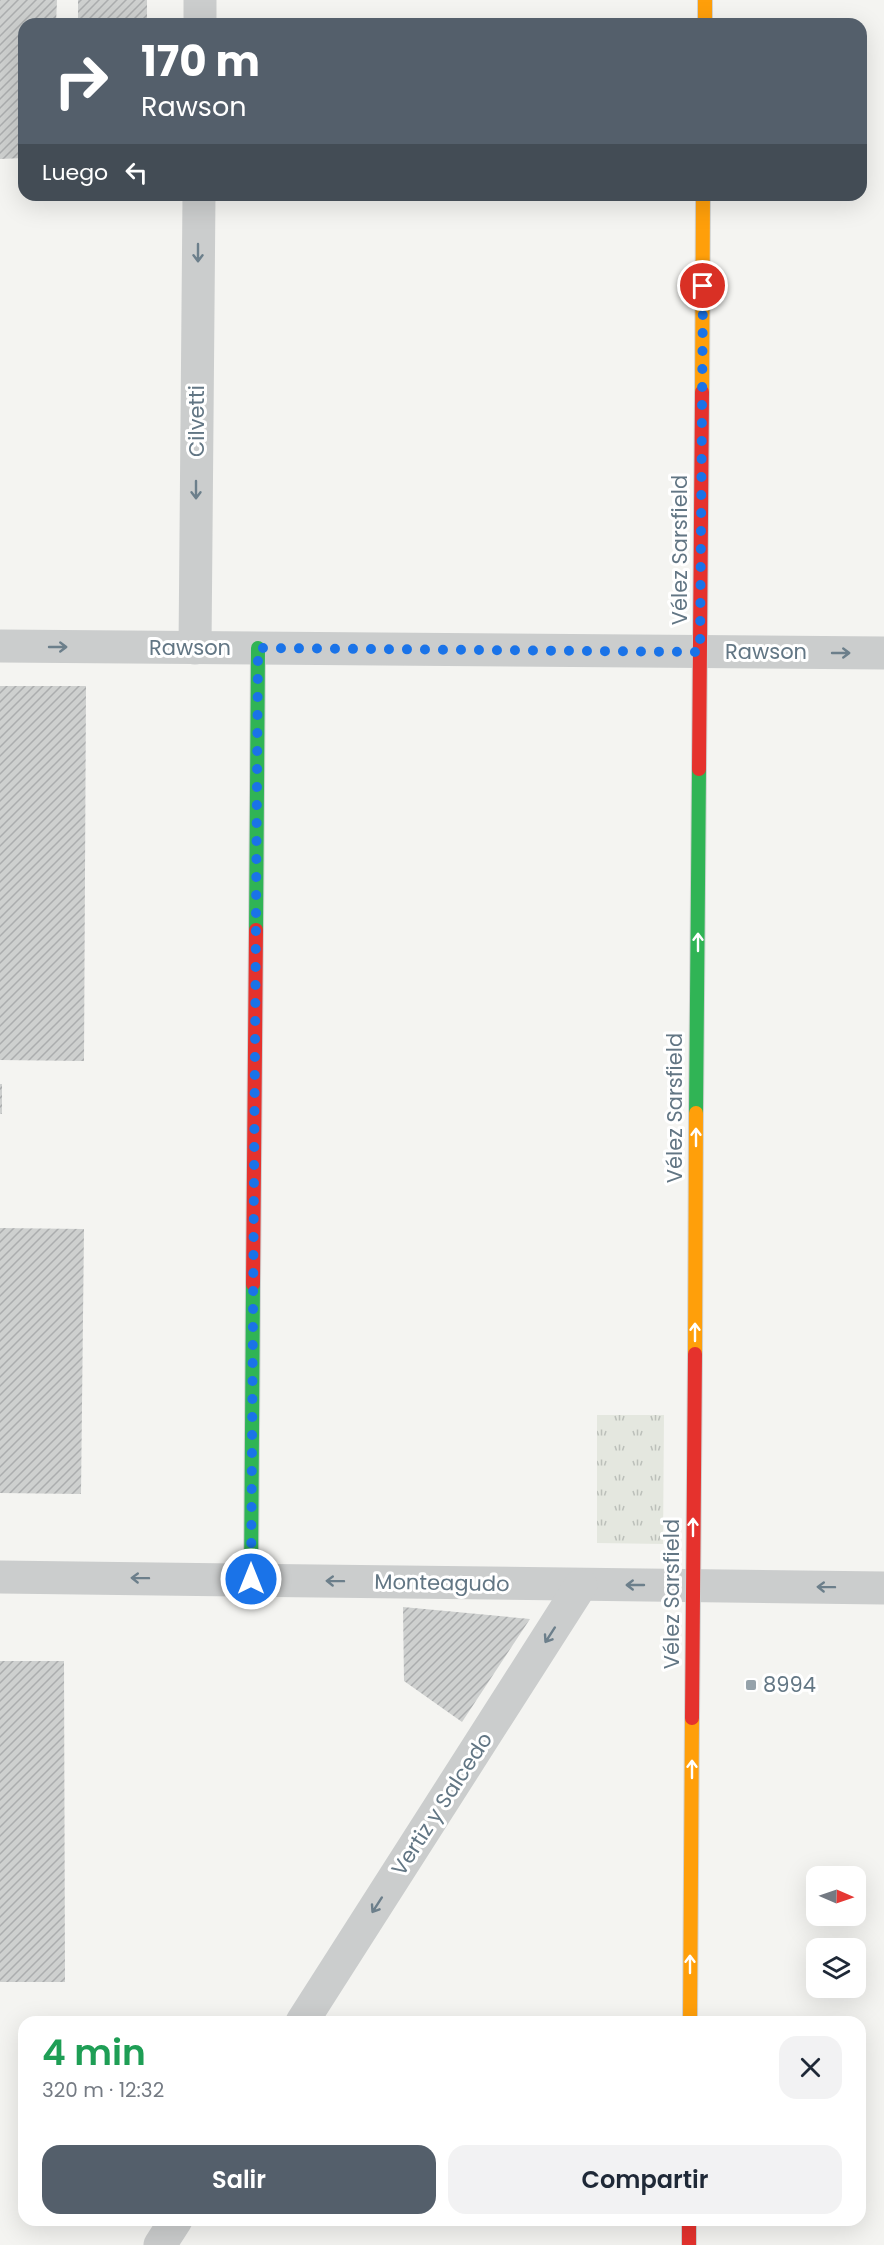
<!DOCTYPE html>
<html lang="es">
<head>
<meta charset="utf-8">
<style>
	body { margin:0; font-family:Poppins,sans-serif; background:#f2f2f3; color:#1f2937; height:100vh; display:flex; flex-direction:column; font-size:22px; white-space:nowrap }
	* { box-sizing:border-box; margin:0 }
	p { font-size:20px; color:#747a83 }
	.icon { flex:none; width:33px; height:33px; fill:none; stroke:currentColor; stroke-width:2; stroke-linecap:round; stroke-linejoin:round }
	.map { position:relative; flex:1; overflow:hidden }
	.panel { position:absolute; left:18px; top:2016px; width:848px; height:210px; display:flex; flex-direction:column; background:#fff; border-radius:18px; box-shadow:0 6px 24px #0002 }
	.panel>* { flex:none }
	.banner { position:absolute; left:18px; top:18px; width:849px; height:183px; border-radius:18px; box-shadow:0 6px 24px #0002; background:#545f6b; color:#fff; overflow:hidden }
	.needle { width:39px; rotate:92deg }
	.fabs { position:absolute; left:806px; top:1866px; display:grid; gap:12px }
	.fabs a { display:grid; place-items:center; width:60px; height:60px; border-radius:12px; background:#fff; box-shadow:0 6px 24px #0002; font-size:30px }
	.pin { position:absolute; display:grid; place-items:center; width:51px; height:51px; color:#fff; margin:-26px; border:3px solid #fff; border-radius:50%; box-shadow:0 2px 6px #0007 }
	.me { position:absolute; width:66px; margin:-33px; rotate:0deg; stroke-linejoin:round; filter:drop-shadow(0 0 4px #0008) }
	.turn { display:flex; align-items:center; gap:21px; height:126px; padding:0 24px; font-size:27px }
	.turn .icon { width:78px; height:78px; stroke-width:2.5 }
	.turn b { display:block; font-size:42px; line-height:51px }
	.then { display:flex; align-items:center; height:57px; padding:0 24px; background:#0003; gap:12px; font-size:22px }
	.round { display:grid; place-items:center; flex:none; width:63px; height:63px; border-radius:18px; background:#f2f2f3 }
	.headline { display:flex; align-items:center; justify-content:space-between; height:102px; padding:0 24px }
	h1 { font-size:36px; font-weight:600; line-height:45px; color:#1e9e55 }
	.action { display:flex; gap:12px; margin-top:auto; padding:12px 24px }
	.action a { flex:1; height:69px; border-radius:18px; background:#545f6b; color:#fff; font-size:24px; font-weight:600; line-height:69px; text-align:center }
	.action a+a { background:#f2f2f3; color:#1f2937 }
	.map>svg:first-child { display:block }
	.grass { fill:url(#grass-tufts) }
	.building { fill:url(#building-hatch) }
	.lines { fill:none; stroke-linecap:round; stroke-linejoin:round }
	.fast-casing { stroke:#d0d2d1; stroke-width:16 }
	.slow-casing { stroke:#d0d2d1; stroke-width:16 }
	.jam-casing { stroke:#d0d2d1; stroke-width:16 }
	.street { stroke:#cbcdcd; stroke-width:33 }
	.fast { stroke:#30b455; stroke-width:14 }
	.slow { stroke:#ff9f0a; stroke-width:14 }
	.jam { stroke:#e5322d; stroke-width:14 }
	.oneway { stroke:#6c7f8b }
	.oneway2 { stroke:#fff }
	.route { stroke:#1a73e8; stroke-width:10; stroke-dasharray:0 18 }
	.poi-dot { fill:#95a2aa; stroke:#fff; stroke-width:2 }
	.labels { text-anchor:middle; stroke-width:6; stroke-linejoin:round; paint-order:stroke }
	.street-label { font-size:21px; fill:#627684; stroke:#fff }
	.poi-label { font-size:21px; fill:#627684; stroke:#fff; text-anchor:start }
</style>
</head>
<body>
<div class="map">
<svg width="884" height="2245" viewBox="0 0 884 2245">
	<defs>
		<pattern id="grass-tufts" width="24" height="20" patternUnits="userSpaceOnUse" patternTransform="scale(1.5)"><rect width="24" height="20" fill="#e4e7df"/><path d="M3 7l-1-3M5 7V3M7 7l1-3M15 17l-1-3M17 17v-4M19 17l1-3" fill="none" stroke="#bcc0ba"/></pattern>
		<pattern id="building-hatch" width="6" height="6" patternUnits="userSpaceOnUse" patternTransform="scale(1.5)"><rect width="6" height="6" fill="#ced0cf"/><path d="M-1 1l2-2M0 6l6-6M5 7l2-2" fill="none" stroke="#abadae"/></pattern>
	</defs>
	<rect width="100%" height="100%" fill="#f4f4f1"/>
	<path class="grass" d="M 597,1415 L 664,1415 L 663,1544 L 597,1543 Z"/>
	<g class="building">
		<path d="M 0,0 L 57,0 L 56,24 L 24,24 L 24,158 L 0,159 Z"/>
		<rect x="78" y="0" width="69" height="24"/>
		<path d="M 0,686 L 86,686 L 84,1061 L 0,1060 Z"/>
		<rect x="0" y="1084" width="2" height="30"/>
		<path d="M 0,1228 L 84,1229 L 81,1494 L 0,1493 Z"/>
		<path d="M 403,1607 L 530,1619 L 462,1722 L 404,1681 Z"/>
		<path d="M 0,1661 L 64,1661 L 65,1982 L 0,1982 Z"/>
	</g>
	<g class="lines">
		<g class="fast-casing">
			<g id="fast">
				<path d="M 256,930 L 258,648"/>
				<path d="M 696,1113 L 699,769"/>
				<path d="M 251,1579 L 253,1284"/>
			</g>
		</g>
		<g class="slow-casing">
			<g id="slow">
				<path d="M 705,0 L 705,24"/>
				<path d="M 702,392 L 703,195"/>
				<path d="M 695,1354 L 696,1113"/>
				<path d="M 690,2022 L 692,1718"/>
			</g>
		</g>
		<g class="jam-casing">
			<g id="jam">
				<path d="M 699,769 L 702,392"/>
				<path d="M 253,1284 L 256,930"/>
				<path d="M 692,1718 L 695,1354"/>
				<path d="M 689,2220 L 689,2245"/>
			</g>
		</g>
		<g class="street">
			<path d="M 200,24 L 200,0"/>
			<path d="M 0,646 L 884,653"/>
			<path d="M 195,648 L 199,195"/>
			<path d="M 0,1577 L 884,1588"/>
			<path d="M 302,2022 L 581,1585"/>
			<path d="M 160,2245 L 176,2220"/>
		</g>
		<use href="#fast" class="fast"/>
		<use href="#slow" class="slow"/>
		<use href="#jam" class="jam"/>
	</g>
	<defs><path id="oneway-shaft" d="M-6 0H5M1.5-3L5.5 0L1.5 3" fill="none" stroke-width="1.6" stroke-linecap="round" stroke-linejoin="round" transform="scale(1.5)"/></defs>
	<g class="oneway">
		<use href="#oneway-shaft" transform="translate(198 253) rotate(90)"/>
		<use href="#oneway-shaft" transform="translate(196 490) rotate(90)"/>
		<use href="#oneway-shaft" transform="translate(58 647)"/>
		<use href="#oneway-shaft" transform="translate(841 653)"/>
		<use href="#oneway-shaft" transform="translate(140 1578) rotate(-179)"/>
		<use href="#oneway-shaft" transform="translate(335 1581) rotate(-179)"/>
		<use href="#oneway-shaft" transform="translate(635 1585) rotate(180)"/>
		<use href="#oneway-shaft" transform="translate(826 1587) rotate(-179)"/>
		<use href="#oneway-shaft" transform="translate(550 1635) rotate(123)"/>
		<use href="#oneway-shaft" transform="translate(377 1905) rotate(123)"/>
	</g>
	<g class="oneway2">
		<use href="#oneway-shaft" transform="translate(698 942) rotate(-90)"/>
		<use href="#oneway-shaft" transform="translate(696 1137) rotate(-90)"/>
		<use href="#oneway-shaft" transform="translate(695 1332) rotate(-90)"/>
		<use href="#oneway-shaft" transform="translate(693 1527) rotate(-90)"/>
		<use href="#oneway-shaft" transform="translate(692 1769) rotate(-90)"/>
		<use href="#oneway-shaft" transform="translate(690 1964) rotate(-90)"/>
	</g>
	<g class="lines">
		<path class="route" d="M 251,1579 L 258,648 L 700,652 L 703,286"/>
	</g>
	<rect class="poi-dot" x="745" y="1679" width="12" height="12" rx="3"/>
	<g class="labels">
		<g class="street-label">
			<text transform="translate(197 421) rotate(-90)" y="7">Cilvetti</text>
			<text transform="translate(680 550) rotate(-90)" y="7">Vélez Sarsfield</text>
			<text x="190" y="655">Rawson</text>
			<text x="766" y="659">Rawson</text>
			<text transform="translate(675 1108) rotate(-90)" y="7">Vélez Sarsfield</text>
			<text transform="translate(442 1583) rotate(1)" y="7">Monteagudo</text>
			<text transform="translate(672 1594) rotate(-90)" y="7">Vélez Sarsfield</text>
			<text transform="translate(442 1804) rotate(-57)" y="7">Vertiz y Salcedo</text>
		</g>
		<g class="poi-label">
			<text x="763" y="1692">8994</text>
		</g>
	</g>
</svg>
<div class="fabs">
<a><svg class="needle" viewBox="-14 -14 28 28"><path d="M0-13l5 13h-10z" fill="#e53935"/><path d="M0 13l5-13h-10z" fill="#747a83"/></svg></a>
<a><svg class="icon" aria-label="layers" viewBox="0 0 24 24"><path d="M12 4l9 5-9 5-9-5zM3 14l9 5 9-5"/></svg></a>
</div>
<div class="pin" style="left:703px;top:286px;background:#d93025"><svg class="icon" aria-label="arrive" viewBox="0 0 24 24"><path d="M6 21V4h12l-3 4 3 4H6"/></svg></div>
<svg class="me" style="left:251px;top:1579px" viewBox="-20 -20 40 40"><circle r="17" fill="#1a73e8" stroke="#fff" stroke-width="3"/><path d="M0-11L8 9 0 5-8 9z" fill="#fff"/></svg>
<div class="banner">
<div class="turn"><svg class="icon" aria-label="right" viewBox="0 0 24 24"><path d="M7 20v-9h11M14 6l5 5-5 5"/></svg><div><b>170 m</b>Rawson</div></div>
<div class="then">Luego<svg class="icon" aria-label="left" viewBox="0 0 24 24"><path d="M17 20v-9H6M10 6l-5 5 5 5"/></svg></div>
</div>
<section class="panel">
<div class="headline"><div><h1>4 min</h1><p>320 m · 12:32</p></div><a class="round"><svg class="icon" aria-label="close" viewBox="0 0 24 24"><path d="M6 6l12 12M18 6L6 18"/></svg></a></div>
<div class="action"><a>Salir</a><a>Compartir</a></div>
</section>
</div>
</body>
</html>
